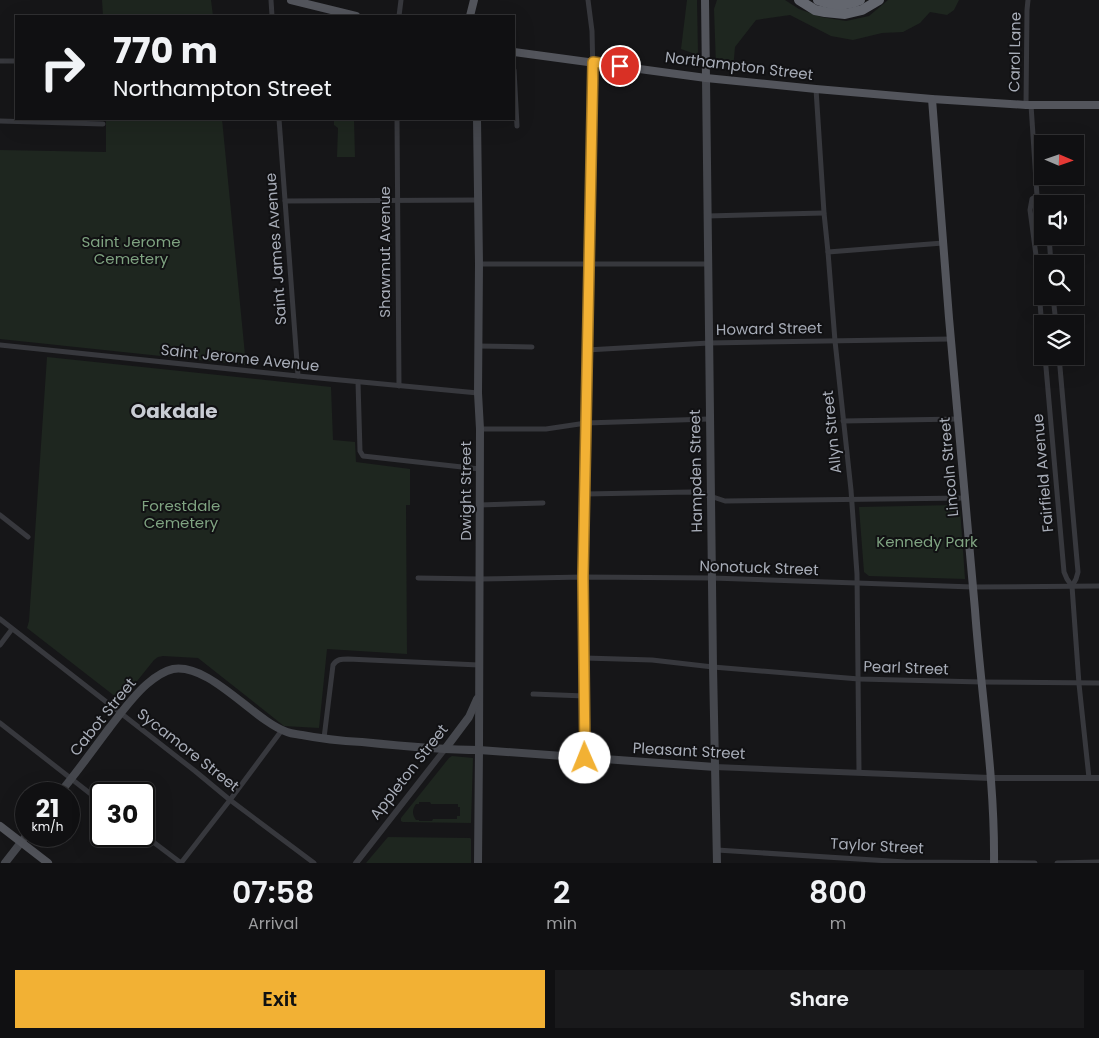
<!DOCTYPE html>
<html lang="en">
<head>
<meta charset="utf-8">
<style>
	body { margin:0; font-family:Poppins,sans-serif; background:#19191b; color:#f1f3f6; height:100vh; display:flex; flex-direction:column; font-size:19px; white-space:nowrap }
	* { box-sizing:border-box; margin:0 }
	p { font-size:16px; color:#9c9d9f }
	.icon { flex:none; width:28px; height:28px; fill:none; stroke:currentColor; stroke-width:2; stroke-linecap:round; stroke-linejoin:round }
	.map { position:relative; height:863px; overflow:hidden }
	.drawer { display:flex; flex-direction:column; background:#101012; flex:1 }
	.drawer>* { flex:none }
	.hud { position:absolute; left:15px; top:15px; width:500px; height:105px; border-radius:0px; box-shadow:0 5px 20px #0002,0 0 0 1px #303032; background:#101012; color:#f1f3f6; overflow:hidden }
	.needle { width:32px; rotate:92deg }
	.tools { position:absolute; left:1034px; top:135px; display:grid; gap:10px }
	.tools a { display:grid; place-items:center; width:50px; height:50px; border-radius:0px; background:#101012; box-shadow:0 5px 20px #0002,0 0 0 1px #303032; font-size:25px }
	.speed { position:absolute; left:15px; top:782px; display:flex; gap:10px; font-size:25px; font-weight:700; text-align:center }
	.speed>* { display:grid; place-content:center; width:65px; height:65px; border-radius:50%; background:#101012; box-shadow:0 5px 20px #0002,0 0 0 1px #303032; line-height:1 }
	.speed small { font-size:12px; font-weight:400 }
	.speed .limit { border:2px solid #111; border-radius:8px; background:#fff; color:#111 }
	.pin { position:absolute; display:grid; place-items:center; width:42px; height:42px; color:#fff; margin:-21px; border:2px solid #fff; border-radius:50%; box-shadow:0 1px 5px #0007 }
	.me { position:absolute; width:55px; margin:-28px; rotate:359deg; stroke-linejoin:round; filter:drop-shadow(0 0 4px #0008) }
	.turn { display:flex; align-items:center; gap:18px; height:105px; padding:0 15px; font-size:22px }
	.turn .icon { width:65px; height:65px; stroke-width:2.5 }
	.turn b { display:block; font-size:35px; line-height:42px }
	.eta { display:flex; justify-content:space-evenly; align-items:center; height:85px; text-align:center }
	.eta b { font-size:30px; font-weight:600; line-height:35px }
	.cta { display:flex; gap:10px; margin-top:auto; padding:10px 15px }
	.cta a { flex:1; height:58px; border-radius:0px; background:#f2b134; color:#111; font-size:20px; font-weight:600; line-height:58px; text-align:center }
	.cta a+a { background:#19191b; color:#f1f3f6 }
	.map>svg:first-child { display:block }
	.green { fill:#1e261f; fill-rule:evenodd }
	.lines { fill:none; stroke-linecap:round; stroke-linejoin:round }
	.minor { stroke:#37383d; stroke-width:5 }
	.tertiary { stroke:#37383d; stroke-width:6 }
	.secondary { stroke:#45474d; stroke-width:8 }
	.primary { stroke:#53555c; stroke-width:8 }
	.motorway { stroke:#63666e; stroke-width:10 }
	.route-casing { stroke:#9d7322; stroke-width:12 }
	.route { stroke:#f2b134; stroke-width:9 }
	.labels { text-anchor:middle; stroke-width:4; stroke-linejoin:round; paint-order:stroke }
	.street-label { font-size:15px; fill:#a8adb8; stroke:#111113 }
	.park-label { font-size:15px; fill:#7fa381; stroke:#111113 }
	.district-label { font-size:20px; font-weight:bold; fill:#c9ccd4; stroke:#111113 }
</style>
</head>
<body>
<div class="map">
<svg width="1099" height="863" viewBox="0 0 1099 863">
	<rect width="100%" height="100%" fill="#161618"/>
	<g class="green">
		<path d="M 102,0 L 211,0 L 213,16 L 103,16 Z"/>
		<path d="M 687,0 L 697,0 L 698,55 L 681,49 Z"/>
		<path d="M 717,0 L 785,0 L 799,9 L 821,17 L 846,21 L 869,16 L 888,0 L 959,0 L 954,10 L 947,15 L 930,12 L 920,23 L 903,32 L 882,33 L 853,40 L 831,36 L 790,15 L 756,20 L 735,47 L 733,70 L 716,66 L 714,9 Z"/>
		<path d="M 106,119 L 222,119 L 246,365 L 0,339 L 0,150 L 106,152 Z"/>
		<path d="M 334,119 L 354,119 L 355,157 L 337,157 L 338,128 L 334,125 Z"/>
		<path d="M 47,357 L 331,387 L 333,440 L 355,442 L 356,462 L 410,469 L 410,505 L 406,505 L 407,654 L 327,649 L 319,728 L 284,726 L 198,658 L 163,656 L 158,657 L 154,660 L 121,701 L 27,628 L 29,621 Z"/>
		<path d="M 957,505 L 959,506 L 960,508 L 965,579 L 869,576 L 864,572 L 859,507 Z"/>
		<path d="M 452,756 L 473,758 L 471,823 L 403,822 L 401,821 L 401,818 L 449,758 ZM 419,802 L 430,802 L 431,804 L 458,804 L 458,807 L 460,807 L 460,816 L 457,816 L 457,819 L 433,819 L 432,821 L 419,821 L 419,820 L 416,820 C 412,815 412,809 416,804 L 419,804 Z"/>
		<path d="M 388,837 L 470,838 L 471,839 L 471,863 L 366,863 Z"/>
	</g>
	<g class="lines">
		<g class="minor">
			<path d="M 271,0 L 272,16"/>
			<path d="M 399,16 L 401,0"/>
			<path d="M 0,61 L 16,61"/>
			<path d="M 514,70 L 517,126"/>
			<path d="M 816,89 L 824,213 L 828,252 L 835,341 L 851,490 L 857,574 L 859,772"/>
			<path d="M 1026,105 L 1027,10 L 1028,0"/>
			<path d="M 1031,105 L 1037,196"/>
			<path d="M 279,119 L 298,376"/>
			<path d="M 397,119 L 399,386"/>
			<path d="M 0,121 L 103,124"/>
			<path d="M 1037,196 L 1032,199 L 1030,210 L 1037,263 L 1042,329"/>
			<path d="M 1037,196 L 1043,197 L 1047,204"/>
			<path d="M 285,201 L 478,200"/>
			<path d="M 707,216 L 824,213"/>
			<path d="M 1049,236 L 1051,264"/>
			<path d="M 828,252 L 943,243"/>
			<path d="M 479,264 L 707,264"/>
			<path d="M 1053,296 L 1056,324"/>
			<path d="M 0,345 L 298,376 L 478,393"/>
			<path d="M 478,346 L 532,347"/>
			<path d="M 587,350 L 709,343 L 951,339"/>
			<path d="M 1045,356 L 1064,572 L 1067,579 L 1072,586 L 1079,684 L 1089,778"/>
			<path d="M 1059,356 L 1078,572 L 1076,579 L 1072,586"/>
			<path d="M 358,382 L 360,451 L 363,456 L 480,469"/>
			<path d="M 843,421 L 959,419"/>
			<path d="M 480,429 L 546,429 L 586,423 L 709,419"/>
			<path d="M 585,494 L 691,492 L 704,494 L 725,501 L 966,498"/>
			<path d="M 479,505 L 543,503"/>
			<path d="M 0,515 L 28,537"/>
			<path d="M 418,578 L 480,579 L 583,577 L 712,578 L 973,587 L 1099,586"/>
			<path d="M 0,619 L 195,771 L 230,800 L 314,863"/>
			<path d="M 0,645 L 12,629"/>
			<path d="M 585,658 L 652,660 L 713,667 L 859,679 L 982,682 L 1099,683"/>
			<path d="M 533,694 L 585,696"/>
			<path d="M 0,723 L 101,802"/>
			<path d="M 324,738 L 333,665 C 337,659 341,659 348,659 L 479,665"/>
			<path d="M 585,758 L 583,577 L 593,75 L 592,31 L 588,0"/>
			<path d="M 144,835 L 181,863 L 230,800 L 282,730"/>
			<path d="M 717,850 L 905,862 L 1035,863"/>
			<path d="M 1057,863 L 1099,862"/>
		</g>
		<g class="tertiary">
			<path d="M 715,767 L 990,778 L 1099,778"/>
			<path d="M 356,863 L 445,749"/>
		</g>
		<g class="secondary">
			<path d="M 706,78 L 713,667 L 717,863"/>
			<path d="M 477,119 L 479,264 L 478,393 L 480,429 L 479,750 L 478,863"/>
			<path d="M 445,749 L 469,717 L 477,699"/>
			<path d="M 59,794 C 77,772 93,750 110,727 C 121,713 133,696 147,684 C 154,678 164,671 173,669 C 210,663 253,720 287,732 C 292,734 297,734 302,735 C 322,739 342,741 362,742 C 401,746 440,750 479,750 L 715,767"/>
			<path d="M 5,863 L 26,836"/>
		</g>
		<g class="primary">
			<path d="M 291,0 L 356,16"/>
			<path d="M 705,0 L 706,78"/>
			<path d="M 470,16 L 474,0"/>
			<path d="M 514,52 L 706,78 L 816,89 L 932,99 L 1026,105 L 1099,105"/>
			<path d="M 932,99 C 938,172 943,245 949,318 C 958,415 967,512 975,610 C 981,694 995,778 994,863"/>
			<path d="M 0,826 L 48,863"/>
		</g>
		<g class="motorway">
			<path d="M 799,0 L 815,10 L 825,12 L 845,14 L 862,10 L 879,0"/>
			<path d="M 818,0 C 832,5 847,6 860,0"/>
		</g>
	</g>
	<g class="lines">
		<g class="route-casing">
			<path id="route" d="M 585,758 L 583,577 L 593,62 L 620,66"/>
		</g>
		<use href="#route" class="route"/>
	</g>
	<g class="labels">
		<g class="street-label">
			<text transform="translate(1015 52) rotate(-89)" y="5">Carol Lane</text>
			<text transform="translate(739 66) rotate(7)" y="5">Northampton Street</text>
			<text transform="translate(276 249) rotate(-94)" y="5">Saint James Avenue</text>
			<text transform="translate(385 252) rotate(-90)" y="5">Shawmut Avenue</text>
			<text transform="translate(769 329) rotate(-1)" y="5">Howard Street</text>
			<text transform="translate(240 358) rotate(6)" y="5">Saint Jerome Avenue</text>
			<text transform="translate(832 432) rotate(-96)" y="5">Allyn Street</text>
			<text transform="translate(949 467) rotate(-95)" y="5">Lincoln Street</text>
			<text transform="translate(696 471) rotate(-91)" y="5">Hampden Street</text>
			<text transform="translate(1043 473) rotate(-95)" y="5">Fairfield Avenue</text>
			<text transform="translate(466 491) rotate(-90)" y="5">Dwight Street</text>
			<text transform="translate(759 568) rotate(2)" y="5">Nonotuck Street</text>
			<text transform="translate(906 668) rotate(2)" y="5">Pearl Street</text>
			<text transform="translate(103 717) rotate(-51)" y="5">Cabot Street</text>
			<text transform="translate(188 750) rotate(38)" y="5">Sycamore Street</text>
			<text transform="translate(689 751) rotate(3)" y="5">Pleasant Street</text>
			<text transform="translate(409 772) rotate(-52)" y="5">Appleton Street</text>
			<text transform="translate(877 846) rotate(3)" y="5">Taylor Street</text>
		</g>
		<g class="park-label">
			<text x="131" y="247">Saint Jerome<tspan x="131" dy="17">Cemetery</tspan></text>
			<text x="181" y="511">Forestdale<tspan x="181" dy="17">Cemetery</tspan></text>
			<text x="927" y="547">Kennedy Park</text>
		</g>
		<g class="district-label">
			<text x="174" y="418">Oakdale</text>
		</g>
	</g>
</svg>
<div class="tools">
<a><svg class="needle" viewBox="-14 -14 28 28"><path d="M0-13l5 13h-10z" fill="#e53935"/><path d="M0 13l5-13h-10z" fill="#9c9d9f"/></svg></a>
<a><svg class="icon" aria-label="sound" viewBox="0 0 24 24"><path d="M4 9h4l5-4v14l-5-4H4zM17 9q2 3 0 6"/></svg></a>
<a><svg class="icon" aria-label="search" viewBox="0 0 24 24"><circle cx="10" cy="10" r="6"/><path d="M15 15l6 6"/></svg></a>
<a><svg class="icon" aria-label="layers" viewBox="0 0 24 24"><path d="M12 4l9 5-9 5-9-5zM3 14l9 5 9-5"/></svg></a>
</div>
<div class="speed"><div>21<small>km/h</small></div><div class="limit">30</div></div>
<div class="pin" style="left:620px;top:66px;background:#d93025"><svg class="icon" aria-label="arrive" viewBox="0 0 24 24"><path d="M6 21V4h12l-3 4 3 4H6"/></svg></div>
<svg class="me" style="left:585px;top:758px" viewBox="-20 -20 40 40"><circle r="19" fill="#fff"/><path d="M0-13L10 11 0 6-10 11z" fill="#f2b134"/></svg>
<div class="hud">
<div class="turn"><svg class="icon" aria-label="right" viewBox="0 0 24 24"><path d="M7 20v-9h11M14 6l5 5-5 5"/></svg><div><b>770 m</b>Northampton Street</div></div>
</div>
</div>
<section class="drawer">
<div class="eta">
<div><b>07:58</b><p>Arrival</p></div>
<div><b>2</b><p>min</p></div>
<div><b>800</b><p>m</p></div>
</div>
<div class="cta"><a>Exit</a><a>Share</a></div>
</section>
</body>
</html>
